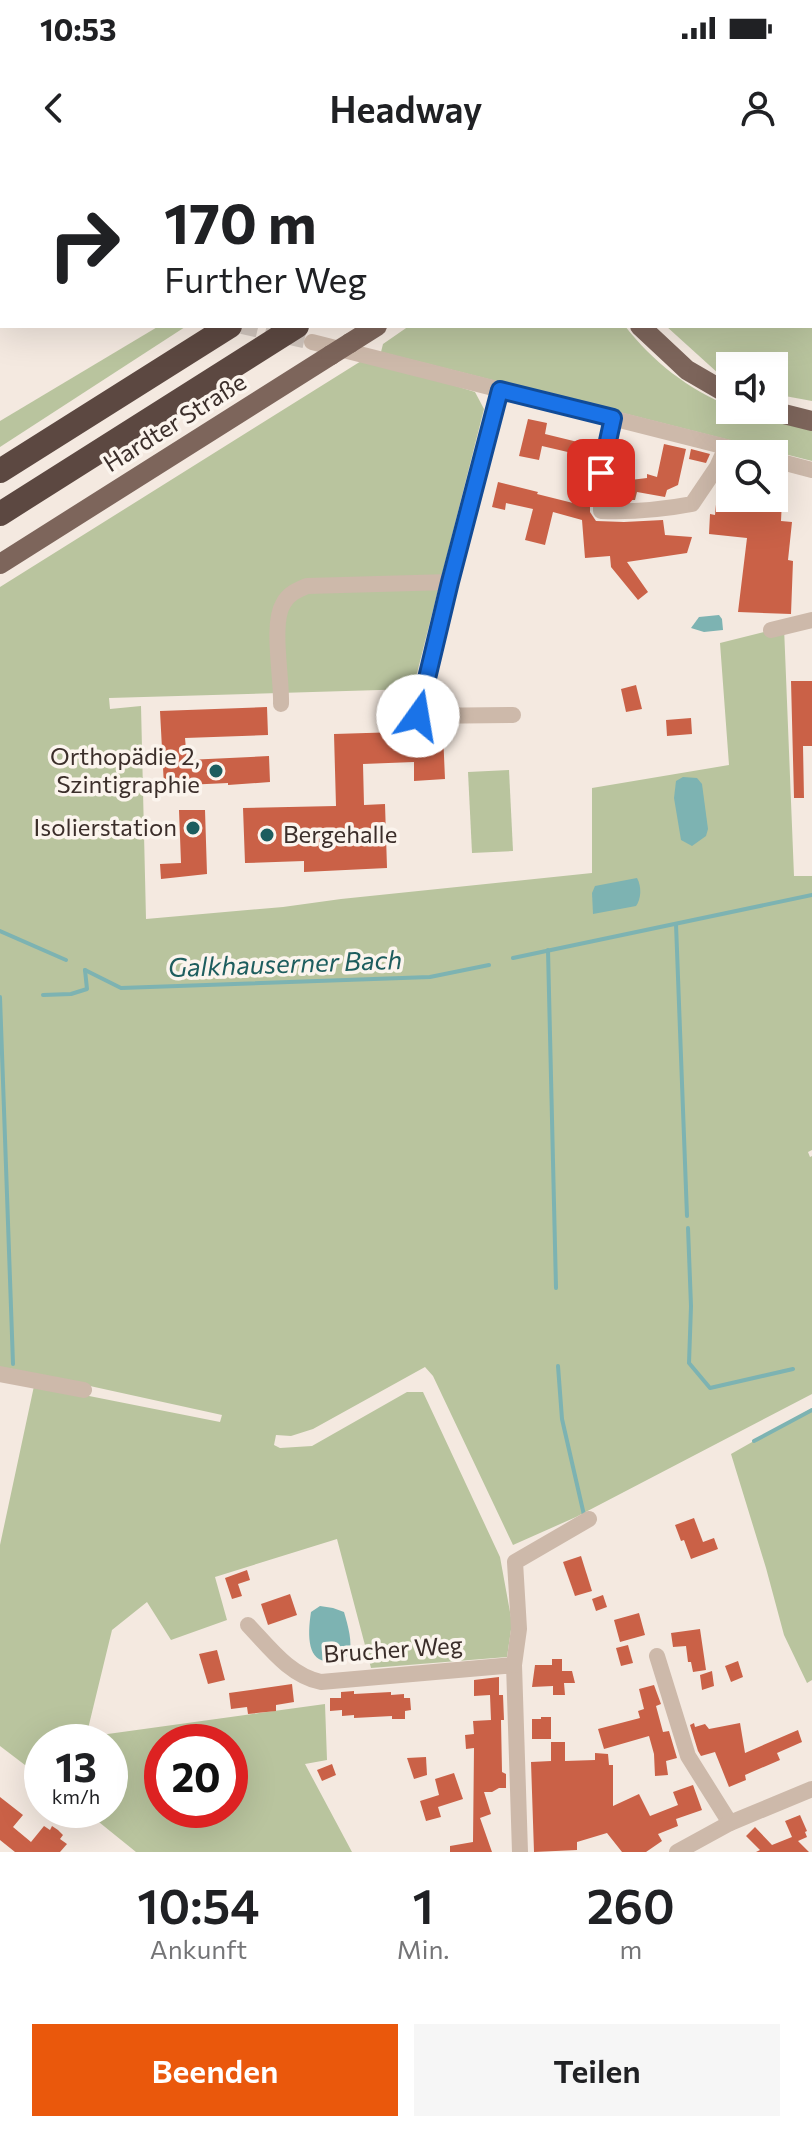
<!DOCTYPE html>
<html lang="de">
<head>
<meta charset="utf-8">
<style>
	body { margin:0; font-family:Commissioner,sans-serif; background:#f6f6f6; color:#202124; height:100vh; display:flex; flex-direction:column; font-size:30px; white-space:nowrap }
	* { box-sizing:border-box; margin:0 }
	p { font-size:26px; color:#757577 }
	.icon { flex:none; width:44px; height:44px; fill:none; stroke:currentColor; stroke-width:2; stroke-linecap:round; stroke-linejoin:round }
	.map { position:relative; height:1692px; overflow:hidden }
	.side { display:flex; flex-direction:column; background:#fff; flex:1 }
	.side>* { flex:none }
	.banner { position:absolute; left:0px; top:0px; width:812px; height:168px; box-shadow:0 8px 32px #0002; background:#fff; color:#202124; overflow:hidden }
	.controls { position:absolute; left:716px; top:192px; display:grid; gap:16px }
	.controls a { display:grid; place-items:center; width:72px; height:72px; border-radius:0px; background:#fff; box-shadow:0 8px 32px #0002; font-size:40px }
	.speed { position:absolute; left:24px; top:1564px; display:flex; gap:16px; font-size:40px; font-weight:700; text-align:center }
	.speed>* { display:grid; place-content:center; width:104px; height:104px; border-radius:50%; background:#fff; box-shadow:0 8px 32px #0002; line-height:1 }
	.speed small { font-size:20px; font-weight:400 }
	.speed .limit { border:12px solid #d22; background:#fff; color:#111 }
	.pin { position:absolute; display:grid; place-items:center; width:68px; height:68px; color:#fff; margin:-34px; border-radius:16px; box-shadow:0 4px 12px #0006 }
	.me { position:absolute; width:88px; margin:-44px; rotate:13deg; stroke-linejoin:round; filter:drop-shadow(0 0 6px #0008) }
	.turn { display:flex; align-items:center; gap:28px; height:168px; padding:0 32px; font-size:36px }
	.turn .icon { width:104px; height:104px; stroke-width:2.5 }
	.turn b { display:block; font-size:56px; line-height:68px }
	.eta { display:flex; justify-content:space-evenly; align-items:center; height:136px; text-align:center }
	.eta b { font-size:48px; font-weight:600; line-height:56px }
	.cta { display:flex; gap:16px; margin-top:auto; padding:16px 32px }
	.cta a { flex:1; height:92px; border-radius:0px; background:#ea580c; color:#fff; font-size:32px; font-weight:600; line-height:92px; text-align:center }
	.cta a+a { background:#f6f6f6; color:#202124 }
	.status { display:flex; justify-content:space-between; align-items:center; height:56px; padding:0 40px; background:#fff; direction:ltr }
	.status svg { height:22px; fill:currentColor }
	header { display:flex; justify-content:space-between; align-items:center; height:104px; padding:0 32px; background:#fff; font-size:36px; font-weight:600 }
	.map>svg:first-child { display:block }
	.green { fill:#b9c49e; fill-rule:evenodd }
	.water { fill:#7db3b2 }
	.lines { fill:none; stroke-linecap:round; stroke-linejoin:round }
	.stream { stroke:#7db3b2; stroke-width:4 }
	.building { fill:#ca6147 }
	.minor-tunnel { stroke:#cfc4bc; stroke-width:16; stroke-dasharray:16 8; stroke-linecap:butt }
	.minor { stroke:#cdb9aa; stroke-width:16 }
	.major { stroke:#7d655b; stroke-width:20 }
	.highway { stroke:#5c4841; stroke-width:24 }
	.major-bridge { stroke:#7d655b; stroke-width:20 }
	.route-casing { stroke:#114b97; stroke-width:20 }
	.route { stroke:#1a73e8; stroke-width:14 }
	.poi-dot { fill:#1d5d5e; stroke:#fbf4ed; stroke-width:3 }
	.labels { text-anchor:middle; stroke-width:7; stroke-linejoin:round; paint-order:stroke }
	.street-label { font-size:24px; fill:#3b2e2a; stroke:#fbf4ed }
	.poi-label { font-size:24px; fill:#3b2e2a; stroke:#fbf4ed; text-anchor:end }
	.water-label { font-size:26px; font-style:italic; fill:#1d5d5e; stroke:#fbf4ed }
</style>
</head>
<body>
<div class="status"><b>10:53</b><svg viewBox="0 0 49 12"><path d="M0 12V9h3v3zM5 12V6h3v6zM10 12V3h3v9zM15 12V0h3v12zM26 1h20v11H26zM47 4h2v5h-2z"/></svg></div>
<header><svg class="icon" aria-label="back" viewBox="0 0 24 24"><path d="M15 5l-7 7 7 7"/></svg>Headway<svg class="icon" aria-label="person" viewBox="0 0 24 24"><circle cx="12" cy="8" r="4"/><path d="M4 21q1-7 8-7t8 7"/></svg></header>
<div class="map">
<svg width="812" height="1692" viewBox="0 0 812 1692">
	<rect width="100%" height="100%" fill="#f4e9e0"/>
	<g class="green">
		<path d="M 680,0 L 812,0 L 812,241 L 774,234 L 774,206 L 730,206 L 730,220 L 719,214 L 666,166 L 810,166 L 810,2 L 677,2 Z"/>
		<path d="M 159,166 L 185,167 L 0,287 L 0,261 Z"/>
		<path d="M 409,166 L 625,166 C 652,201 689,230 730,246 L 730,250 L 740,250 L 780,263 L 812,269 L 812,301 L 381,192 L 383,184 Z"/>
		<path d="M 366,198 L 475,232 L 484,249 L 413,529 L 109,538 L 110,549 L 141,546 L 146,759 L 283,747 L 341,739 L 592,713 L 592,628 L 729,605 L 720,483 L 784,467 L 794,716 L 812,716 L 812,990 L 808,992 L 810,997 L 812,996 L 812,1234 L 576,1357 L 513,1385 L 433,1216 L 425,1207 L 313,1269 L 291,1276 L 276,1275 L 274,1285 L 280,1288 L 312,1286 L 407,1232 L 423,1232 L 500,1397 L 512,1463 L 507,1497 L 371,1508 L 337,1379 L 215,1417 L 227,1460 L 171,1480 L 147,1442 L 112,1470 L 86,1577 L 325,1544 L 327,1600 L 305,1604 L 352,1692 L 136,1692 L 84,1650 L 110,1650 L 110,1582 L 42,1582 L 42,1618 L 0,1586 L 0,1385 L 34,1226 L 79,1234 L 220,1262 L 222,1255 L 8,1208 L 0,1208 L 0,427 ZM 162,1582 L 230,1582 L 230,1650 L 162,1650 Z"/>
		<path d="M 509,610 L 513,691 L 472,693 L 468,612 Z"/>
		<path d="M 812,1248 L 812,1520 L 807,1523 L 784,1475 L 766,1408 L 731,1294 Z"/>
	</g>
	<g class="water">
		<path d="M 719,455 L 722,459 L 723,470 L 704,472 L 691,468 L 699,457 Z"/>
		<path d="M 683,617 L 697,618 L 702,624 L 708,669 L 706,676 L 692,686 L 681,680 L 674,638 L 676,621 Z"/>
		<path d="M 637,718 C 642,727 641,739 636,746 L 593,754 L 592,733 L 595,726 Z"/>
		<path d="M 320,1446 L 333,1448 L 344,1452 C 348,1466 353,1482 349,1496 C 309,1514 306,1484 311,1452 Z"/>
	</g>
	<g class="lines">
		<g class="stream">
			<path d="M 676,764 L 687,1056"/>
			<path d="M 0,771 L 66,800"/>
			<path d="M 548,790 L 556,1128"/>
			<path d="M 513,798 L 812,735"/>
			<path d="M 85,810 L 121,828 L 430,817 L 489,805"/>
			<path d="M 43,835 L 71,834 L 87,829 L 85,810"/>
			<path d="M 0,837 L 13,1204"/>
			<path d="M 688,1068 L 691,1146 L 689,1203 L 710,1228 L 793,1209"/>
			<path d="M 558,1206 L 562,1259 L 584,1355"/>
			<path d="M 754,1281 L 812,1250"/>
		</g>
	</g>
	<g class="building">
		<path d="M 528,259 L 547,263 L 545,274 L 590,285 L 590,284 L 596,285 L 591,307 L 570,299 L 572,293 L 542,286 L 539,300 L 519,296 Z"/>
		<path d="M 619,284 L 633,287 L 626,315 L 612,312 Z"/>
		<path d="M 664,284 L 686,289 L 678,325 L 667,330 L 665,337 L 637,332 L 635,340 L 612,340 L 614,322 L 647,318 L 647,314 L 657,317 Z"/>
		<path d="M 691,289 L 710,294 L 706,303 L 689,299 Z"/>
		<path d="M 498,322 L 538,332 L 537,334 L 581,345 L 579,326 L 590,325 L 590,352 L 596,361 L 624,362 L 663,360 L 665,375 L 692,377 L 687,393 L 627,402 L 648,432 L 638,440 L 611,407 L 610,396 L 585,398 L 582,360 L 553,352 L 545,385 L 525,380 L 533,349 L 506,343 L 505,350 L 492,347 Z"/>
		<path d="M 717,334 L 730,335 L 730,338 L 782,340 L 781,361 L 792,362 L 788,400 L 793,401 L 791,454 L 738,452 L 747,378 L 709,374 L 710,354 L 715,355 Z"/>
		<path d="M 791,521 L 812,521 L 812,586 L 803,586 L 804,638 L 794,638 Z"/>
		<path d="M 636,525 L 642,549 L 626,552 L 621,529 Z"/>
		<path d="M 267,547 L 268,575 L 185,578 L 187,600 L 269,596 L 270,622 L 228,625 L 228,623 L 164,626 L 160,551 Z"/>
		<path d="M 691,558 L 692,574 L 667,576 L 666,560 Z"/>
		<path d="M 399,572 L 399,574 L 443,573 L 445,619 L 414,621 L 414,602 L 363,604 L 364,645 L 385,644 L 387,708 L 304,712 L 304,701 L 245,703 L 243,648 L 336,646 L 334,574 Z"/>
		<path d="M 179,650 L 205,650 L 207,714 L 161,719 L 160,704 L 181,703 Z"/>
		<path d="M 694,1358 L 703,1382 L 714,1378 L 718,1389 L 691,1399 L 684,1380 L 681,1381 L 675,1365 Z"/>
		<path d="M 581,1396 L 592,1431 L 575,1436 L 563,1402 Z"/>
		<path d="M 247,1410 L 250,1420 L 238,1424 L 242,1436 L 232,1439 L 225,1418 Z"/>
		<path d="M 290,1434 L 297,1455 L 268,1465 L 261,1444 Z"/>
		<path d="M 603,1435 L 607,1447 L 596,1451 L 592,1439 Z"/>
		<path d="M 639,1453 L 645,1475 L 620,1482 L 614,1460 Z"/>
		<path d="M 700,1469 L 706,1510 L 693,1512 L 691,1502 L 688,1502 L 686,1486 L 673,1487 L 671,1473 Z"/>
		<path d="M 628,1485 L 633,1503 L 621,1506 L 616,1488 Z"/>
		<path d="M 217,1490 L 225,1520 L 208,1524 L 199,1494 Z"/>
		<path d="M 552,1499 L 562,1499 L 562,1511 L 572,1511 L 575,1523 L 564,1523 L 565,1535 L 553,1535 L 553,1526 L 532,1527 L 535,1505 L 552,1505 Z"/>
		<path d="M 738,1501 L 743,1517 L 731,1522 L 725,1506 Z"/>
		<path d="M 712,1511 L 714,1526 L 702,1530 L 700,1515 Z"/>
		<path d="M 499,1517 L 499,1535 L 503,1535 L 504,1560 L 501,1560 L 502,1612 L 506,1614 L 506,1628 L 499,1628 L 492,1632 L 484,1632 L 491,1654 L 480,1658 L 492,1692 L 450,1692 L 450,1686 L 473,1682 L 474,1588 L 466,1589 L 465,1575 L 474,1574 L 473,1561 L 491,1560 L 490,1535 L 474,1536 L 474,1520 Z"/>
		<path d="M 292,1524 L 294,1542 L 276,1545 L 276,1551 L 248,1554 L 247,1547 L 231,1549 L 229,1533 Z"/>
		<path d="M 654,1525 L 661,1544 L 656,1546 L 663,1572 L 669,1571 L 677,1598 L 666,1601 L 668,1615 L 655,1616 L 654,1594 L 649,1576 L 604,1589 L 598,1569 L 640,1558 L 638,1551 L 644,1549 L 639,1529 Z"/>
		<path d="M 354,1531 L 354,1534 L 391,1532 L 391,1535 L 404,1534 L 404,1538 L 410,1538 L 411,1550 L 405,1551 L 405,1559 L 392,1559 L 392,1556 L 354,1558 L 354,1555 L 342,1556 L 342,1550 L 330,1551 L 330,1538 L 341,1538 L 341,1532 Z"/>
		<path d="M 541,1557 L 551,1557 L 551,1579 L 532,1579 L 532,1559 L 541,1559 Z"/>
		<path d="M 694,1563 L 695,1567 L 705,1564 L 709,1569 L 740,1563 L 745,1593 L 798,1570 L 802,1582 L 777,1593 L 780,1600 L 745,1615 L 746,1620 L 729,1627 L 715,1592 L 701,1596 L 698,1591 L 690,1565 Z"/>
		<path d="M 551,1582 L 565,1582 L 565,1601 L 595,1600 L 595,1593 L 608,1594 L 609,1605 L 613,1605 L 613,1646 L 639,1634 L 650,1656 L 678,1645 L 673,1632 L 693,1625 L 702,1650 L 676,1659 L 678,1666 L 658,1674 L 662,1681 L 646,1692 L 622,1692 L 607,1673 L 577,1682 L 577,1690 L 534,1692 L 531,1602 L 551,1601 Z"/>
		<path d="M 426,1597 L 427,1615 L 414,1619 L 407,1598 Z"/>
		<path d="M 332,1604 L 336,1615 L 322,1621 L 317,1610 Z"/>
		<path d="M 454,1613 L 463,1639 L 438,1647 L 441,1657 L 426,1661 L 420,1641 L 439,1635 L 435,1619 Z"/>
		<path d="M 0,1637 L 23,1655 L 13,1667 L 31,1682 L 44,1666 L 50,1670 L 52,1666 L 58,1670 L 63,1675 L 60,1679 L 67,1684 L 60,1692 L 15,1692 L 0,1680 Z"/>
		<path d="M 800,1655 L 807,1671 L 805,1672 L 807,1677 L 798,1681 L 809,1692 L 756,1692 L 760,1690 L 746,1676 L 755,1667 L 772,1685 L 792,1677 L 785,1661 Z"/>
	</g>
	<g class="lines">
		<path class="minor-tunnel" d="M 242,166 L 312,182"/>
		<g class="minor">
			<path d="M 0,81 L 2,82"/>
			<path d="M 312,182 L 754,294"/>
			<path d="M 500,230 L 450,422 L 418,556 L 513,555"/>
			<path d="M 613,258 L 601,313 L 601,351 C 633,352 661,350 692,344 L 717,307 L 726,287"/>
			<path d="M 774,300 L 812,310"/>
			<path d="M 771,470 L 812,460"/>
			<path d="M 281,544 C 282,518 271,464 283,444 C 288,434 297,430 307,426 L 450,422"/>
			<path d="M 0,1214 L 84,1230"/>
			<path d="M 248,1465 C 269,1487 290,1516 321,1522 L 514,1505 L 520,1692"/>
			<path d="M 657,1496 L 688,1596 L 730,1663"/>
			<path d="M 514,1505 L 519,1469 L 515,1402 L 589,1359"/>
			<path d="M 677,1692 L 730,1663 L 812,1629"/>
		</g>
		<g class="major">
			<path d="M 645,2 L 648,0"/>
			<path d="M 640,166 L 687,210 L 730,235"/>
			<path d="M 350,183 L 377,166"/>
			<path d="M 768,250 L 812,261"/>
			<path d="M 0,404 L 331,195"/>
		</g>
		<g class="highway">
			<path d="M 489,2 L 492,0"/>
			<path d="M 556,2 L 560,0"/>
			<path d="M 0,311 L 230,166"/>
			<path d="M 0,354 L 297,166"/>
		</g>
		<path class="major-bridge" d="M 331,195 L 350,183"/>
	</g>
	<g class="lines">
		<g class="route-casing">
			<path id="route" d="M 418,556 L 450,422 L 500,230 L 613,258 L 601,313"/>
		</g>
		<use href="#route" class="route"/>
	</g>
	<g class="poi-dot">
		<circle cx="216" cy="611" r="8"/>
		<circle cx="193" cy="668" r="8"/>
		<circle cx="267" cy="675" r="8"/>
	</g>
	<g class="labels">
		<g class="street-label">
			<text transform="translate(175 263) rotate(-32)" y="8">Hardter Straße</text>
			<text transform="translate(393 1490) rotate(-4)" y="8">Brucher Weg</text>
		</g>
		<g class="poi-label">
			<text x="200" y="605">Orthopädie 2,<tspan x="200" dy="28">Szintigraphie</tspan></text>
			<text x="177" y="676">Isolierstation</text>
			<text x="283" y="683" text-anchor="start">Bergehalle</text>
		</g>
		<g class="water-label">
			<text transform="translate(285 804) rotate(-2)" y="9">Galkhauserner Bach</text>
		</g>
	</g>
</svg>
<div class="controls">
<a><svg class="icon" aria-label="sound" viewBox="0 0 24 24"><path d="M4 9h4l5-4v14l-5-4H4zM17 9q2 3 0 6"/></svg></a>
<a><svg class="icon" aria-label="search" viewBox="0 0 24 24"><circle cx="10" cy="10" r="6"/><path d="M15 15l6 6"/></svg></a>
</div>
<div class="speed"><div>13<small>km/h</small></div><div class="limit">20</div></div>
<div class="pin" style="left:601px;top:313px;background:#d93025"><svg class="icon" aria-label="arrive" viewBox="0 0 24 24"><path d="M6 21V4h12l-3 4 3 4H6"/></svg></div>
<svg class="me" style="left:418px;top:556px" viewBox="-20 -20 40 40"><circle r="19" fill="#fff"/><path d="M0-13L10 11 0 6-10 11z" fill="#1a73e8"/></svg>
<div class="banner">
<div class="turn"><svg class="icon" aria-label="right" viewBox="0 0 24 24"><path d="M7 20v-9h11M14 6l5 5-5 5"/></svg><div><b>170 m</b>Further Weg</div></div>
</div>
</div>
<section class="side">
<div class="eta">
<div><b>10:54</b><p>Ankunft</p></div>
<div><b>1</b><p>Min.</p></div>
<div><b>260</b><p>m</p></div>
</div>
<div class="cta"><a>Beenden</a><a>Teilen</a></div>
</section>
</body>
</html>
